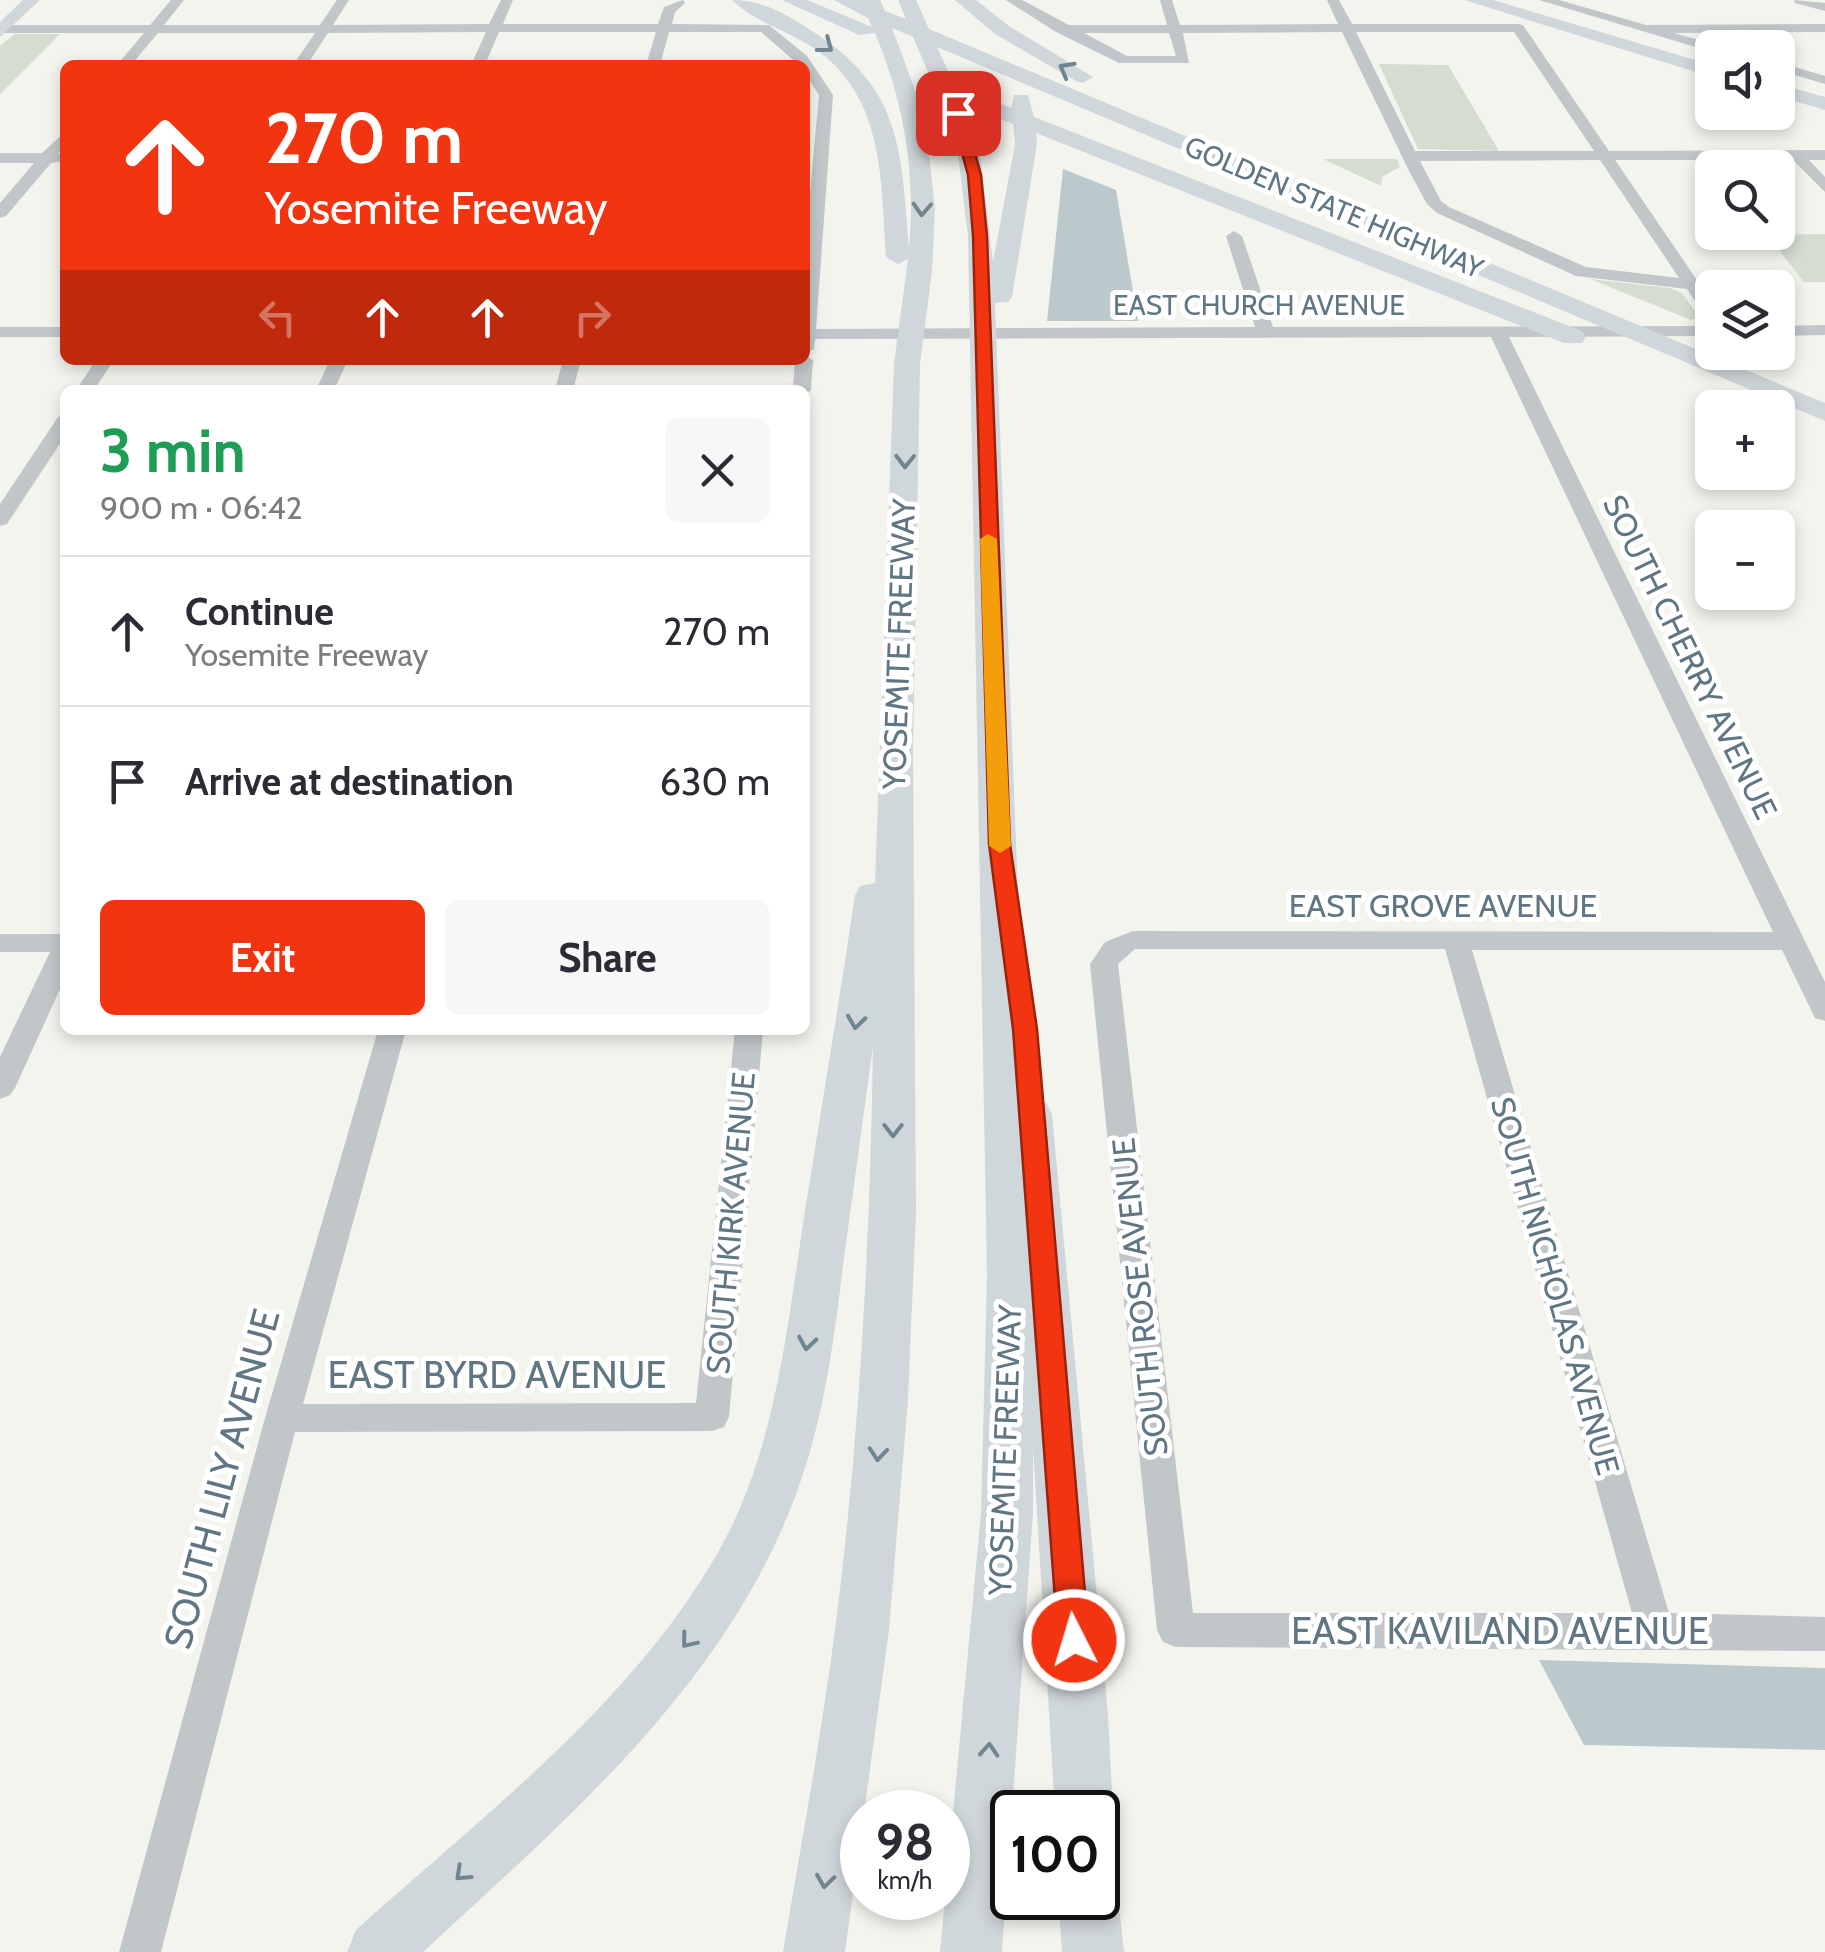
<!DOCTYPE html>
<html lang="en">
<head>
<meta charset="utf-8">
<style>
	body { margin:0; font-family:Cabin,sans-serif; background:#f7f7f7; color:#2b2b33; height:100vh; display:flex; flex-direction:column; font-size:38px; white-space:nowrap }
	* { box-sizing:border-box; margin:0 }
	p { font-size:32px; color:#7c7c81 }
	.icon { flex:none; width:55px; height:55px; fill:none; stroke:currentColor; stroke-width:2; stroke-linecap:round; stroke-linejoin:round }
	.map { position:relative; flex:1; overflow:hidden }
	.side { position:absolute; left:60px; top:385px; width:750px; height:650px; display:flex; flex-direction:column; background:#fff; border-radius:15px; box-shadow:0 5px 15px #0003 }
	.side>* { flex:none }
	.hud { position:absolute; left:60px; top:60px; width:750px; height:305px; border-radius:15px; box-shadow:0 5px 15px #0003; background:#f23411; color:#fff; overflow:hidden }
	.tools { position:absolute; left:1695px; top:30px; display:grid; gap:20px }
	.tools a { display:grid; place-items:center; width:100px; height:100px; border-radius:15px; background:#fff; box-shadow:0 5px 15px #0003; font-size:50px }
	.speed { position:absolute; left:840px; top:1790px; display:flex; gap:20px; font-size:50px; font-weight:700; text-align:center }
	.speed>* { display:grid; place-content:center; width:130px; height:130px; border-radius:50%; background:#fff; box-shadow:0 5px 15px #0003; line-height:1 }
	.speed small { font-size:25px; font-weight:400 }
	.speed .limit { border:5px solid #111; border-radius:15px; background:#fff; color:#111 }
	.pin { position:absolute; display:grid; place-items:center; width:85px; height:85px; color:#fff; margin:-42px; border-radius:20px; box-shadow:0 5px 15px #0006 }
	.me { position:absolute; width:110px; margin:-55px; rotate:355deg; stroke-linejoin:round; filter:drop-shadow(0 0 8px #0008) }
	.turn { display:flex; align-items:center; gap:35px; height:210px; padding:0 40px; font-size:45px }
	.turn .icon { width:130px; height:130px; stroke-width:2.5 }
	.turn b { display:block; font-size:70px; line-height:85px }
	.lanes { display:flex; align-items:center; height:95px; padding:0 40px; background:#0003; justify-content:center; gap:50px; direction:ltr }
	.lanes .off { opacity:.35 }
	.round { display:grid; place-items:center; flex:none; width:105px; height:105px; border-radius:15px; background:#f7f7f7 }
	.head { display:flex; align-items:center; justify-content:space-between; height:170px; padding:0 40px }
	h1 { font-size:60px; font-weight:800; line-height:75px; color:#1e9e55 }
	.primary-button { display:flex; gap:20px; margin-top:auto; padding:20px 40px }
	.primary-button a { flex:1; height:115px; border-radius:15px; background:#f23411; color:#fff; font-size:40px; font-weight:800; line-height:115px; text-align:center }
	.primary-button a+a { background:#f7f7f7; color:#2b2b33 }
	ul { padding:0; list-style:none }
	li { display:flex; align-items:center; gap:30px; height:150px; padding:0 40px; border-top:2px solid #e1e1e2 }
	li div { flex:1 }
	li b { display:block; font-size:38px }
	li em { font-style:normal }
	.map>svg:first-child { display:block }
	.green { fill:#d5dcd0 }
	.water { fill:#bbc9cd }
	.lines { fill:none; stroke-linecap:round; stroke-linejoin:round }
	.minor { fill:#c1c6c8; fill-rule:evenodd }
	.major { fill:#d0d7da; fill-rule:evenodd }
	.highway { fill:#d0d7da; fill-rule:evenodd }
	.oneway { stroke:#718590 }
	.route { fill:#f23411; stroke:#9d220b; stroke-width:2.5 }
	.slow { fill:#f59e0b }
	.labels { text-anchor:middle; stroke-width:10; stroke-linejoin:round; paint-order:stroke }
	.far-street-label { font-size:28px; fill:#607683; stroke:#fff }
	.street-label { font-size:32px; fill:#607683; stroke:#fff }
	.near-street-label { font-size:38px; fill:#607683; stroke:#fff }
</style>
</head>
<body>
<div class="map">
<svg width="1825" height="1952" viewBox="0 0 1825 1952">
	<rect width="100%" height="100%" fill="#f4f4ef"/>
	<g class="green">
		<path d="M 15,34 L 60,34 L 0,94 L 0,46 Z"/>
		<path d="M 1379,64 L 1448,65 L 1499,151 L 1418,149 Z"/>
		<path d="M 1323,159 L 1397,159 L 1400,167 L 1382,177 L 1381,186 Z"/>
		<path d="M 1825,234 L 1825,282 L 1804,282 L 1767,235 Z"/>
		<path d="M 1590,279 L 1670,288 L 1682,293 L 1699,317 L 1691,320 Z"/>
	</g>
	<g class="water">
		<path d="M 1063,169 L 1116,190 L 1138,321 L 1047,321 Z"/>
		<path d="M 1539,1660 L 1825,1668 L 1825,1750 L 1584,1745 Z"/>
	</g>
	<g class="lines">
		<g class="minor">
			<path d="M 171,0 L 184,0 L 164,25 L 320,25 L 337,0 L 349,0 L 333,25 L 489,24 L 501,0 L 513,0 L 503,24 L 658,24 L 664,7 L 683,0 L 685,3 L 675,12 L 672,24 L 769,25 L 807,56 L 833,95 L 816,329 L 1255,327 L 1226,236 L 1234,231 L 1242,236 L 1273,327 L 1712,326 L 1712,336 L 1509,337 L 1825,982 L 1825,1021 L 1815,1018 L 1782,950 L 1472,950 L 1669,1613 L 1825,1617 L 1825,1651 L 1176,1647 L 1163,1642 L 1157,1630 L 1090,964 L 1105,942 L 1133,931 L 1773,932 L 1491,337 L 815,339 L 814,349 L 805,354 L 805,248 L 819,95 L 805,74 L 805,65 L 799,65 L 761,32 L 669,32 L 660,65 L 646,65 L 656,32 L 499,32 L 485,65 L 471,65 L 486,32 L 328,33 L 307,65 L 293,65 L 315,33 L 158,33 L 131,65 L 117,65 L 144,33 L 0,33 L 0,25 L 150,25 ZM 1135,949 L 1445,949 L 1632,1613 L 1193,1613 L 1118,964 Z"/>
			<path d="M 1006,0 L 1022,0 L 1069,25 L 1167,25 L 1160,0 L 1172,0 L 1180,25 L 1338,24 L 1327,0 L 1339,0 L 1352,24 L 1518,24 L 1523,25 L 1609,151 L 1825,150 L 1825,160 L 1809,160 L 1825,177 L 1825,192 L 1793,160 L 1615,160 L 1712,302 L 1712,319 L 1706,318 L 1687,289 L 1576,276 L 1437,213 L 1427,204 L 1410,173 L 1342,32 L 1183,33 L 1189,63 L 1119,63 L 1056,32 ZM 1356,32 L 1514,32 L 1594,151 L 1415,151 ZM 1084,33 L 1169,33 L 1176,56 L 1127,56 ZM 1600,160 L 1679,278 L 1586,267 L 1449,207 L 1441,201 L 1420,161 Z"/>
			<path d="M 1539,0 L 1559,0 L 1646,25 L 1825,24 L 1825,32 L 1674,33 L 1717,45 L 1712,52 Z"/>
			<path d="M 1794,0 L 1825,3 L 1825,11 L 1795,3 Z"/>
			<path d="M 1778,62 L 1825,76 L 1825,84 L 1778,70 Z"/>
			<path d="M 65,132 L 65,146 L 58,153 L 65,157 L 63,161 L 51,163 L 6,216 L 0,218 L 0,203 L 34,163 L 0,163 L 0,153 L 42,153 Z"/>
			<path d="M 1825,325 L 1825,335 L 1778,336 L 1778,326 Z"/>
			<rect x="0" y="327" width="65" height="10"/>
			<path d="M 805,355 L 813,360 L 811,390 L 805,395 L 805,390 L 793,390 L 795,360 L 805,360 Z"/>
			<path d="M 96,360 L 114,360 L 94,390 L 76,390 Z"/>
			<path d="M 330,360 L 348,360 L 334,390 L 316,390 Z"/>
			<path d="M 563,360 L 581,360 L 573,390 L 555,390 Z"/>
			<path d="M 65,415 L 65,436 L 7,524 L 0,526 L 0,504 L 58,417 Z"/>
			<path d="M 0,934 L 65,934 L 65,978 L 15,1088 L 10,1095 L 0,1099 L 0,1057 L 50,952 L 0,952 Z"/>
			<path d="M 378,1030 L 406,1030 L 303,1404 L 696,1403 L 735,1030 L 763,1030 L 729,1417 L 724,1427 L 712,1431 L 295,1432 L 161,1952 L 119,1952 L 265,1418 Z"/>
		</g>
		<path class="major" d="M 23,0 L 40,0 L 0,37 L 0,22 Z"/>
		<g class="highway">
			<path d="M 732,0 C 761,0 784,13 809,29 C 902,87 901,148 909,248 C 916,172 904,103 875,33 L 859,35 L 782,0 L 807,0 L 872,27 L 868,18 L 834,0 L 880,0 L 885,11 L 906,19 L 898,0 L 916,0 L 929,29 L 1825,403 L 1825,421 L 937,47 L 955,86 L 1011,108 L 1014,95 L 1028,95 L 1034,117 L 1582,331 L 1586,337 L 1582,343 L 1564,343 L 1036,133 L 1037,144 L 1012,297 L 1008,302 L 995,303 L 1026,1100 L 1046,1103 L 1052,1114 L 1108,1715 L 1113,1812 L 1105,1832 L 1098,1835 L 1098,1812 L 1055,1812 L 1033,1446 L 1033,1513 L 1002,1952 L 940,1952 L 981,1513 L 987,1276 L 968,236 L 956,138 L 937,94 L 924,85 L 931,79 L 913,37 L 892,28 L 925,117 L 935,209 L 932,271 L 920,364 L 913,752 L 916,1211 L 908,1399 L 889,1630 L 845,1952 L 783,1952 C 801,1845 821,1737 835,1630 C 860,1436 870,1241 873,1047 C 863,1117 854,1187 844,1257 C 835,1334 825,1413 799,1486 C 730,1681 570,1816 423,1952 L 347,1952 L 356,1930 C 485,1814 635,1701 721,1547 C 776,1447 787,1328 804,1217 C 821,1110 839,1003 855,895 L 860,886 L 875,883 L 894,364 L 908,259 L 898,264 L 886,257 C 881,183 885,100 818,51 C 792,32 754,22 732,0 ZM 963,104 L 1013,124 L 1015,144 L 993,262 L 978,138 Z"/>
			<path d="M 955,0 L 976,0 L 1009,26 L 1093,77 L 1083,83 L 1076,81 L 995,34 Z"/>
			<path d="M 1464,0 L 1493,0 L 1712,65 L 1712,77 Z"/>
			<path d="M 1778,84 L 1825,97 L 1825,110 L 1778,96 Z"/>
			<path d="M 1098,1872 L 1109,1877 L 1118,1898 L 1124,1952 L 1062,1952 L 1058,1898 L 1098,1898 Z"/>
		</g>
	</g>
	<defs><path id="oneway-chevron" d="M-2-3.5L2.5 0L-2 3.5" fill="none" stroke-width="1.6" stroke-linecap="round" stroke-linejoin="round" transform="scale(2.5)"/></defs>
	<g class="oneway">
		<use href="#oneway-chevron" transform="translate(826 46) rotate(37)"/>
		<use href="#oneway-chevron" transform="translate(1066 69) rotate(-151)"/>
		<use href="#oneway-chevron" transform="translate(922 209) rotate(93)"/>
		<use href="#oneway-chevron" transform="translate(905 461) rotate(91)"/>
		<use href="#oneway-chevron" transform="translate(856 1022) rotate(98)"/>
		<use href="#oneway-chevron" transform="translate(893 1130) rotate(90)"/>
		<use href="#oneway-chevron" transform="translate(807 1343) rotate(99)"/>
		<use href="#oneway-chevron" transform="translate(878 1454) rotate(95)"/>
		<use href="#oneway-chevron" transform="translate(688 1641) rotate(129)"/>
		<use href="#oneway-chevron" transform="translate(989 1750) rotate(-86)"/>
		<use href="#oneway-chevron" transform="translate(462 1874) rotate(137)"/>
		<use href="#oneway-chevron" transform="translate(825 1881) rotate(98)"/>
	</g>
	<path class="route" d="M 958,109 L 964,113 L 981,175 L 987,236 L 1010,844 L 1037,1029 L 1089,1640 L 1084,1650 L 1074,1654 L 1063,1650 L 1058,1640 L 1013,1029 L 989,844 L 973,236 L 968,175 L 951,113 Z"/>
	<path class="slow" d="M 988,534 L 997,539 L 1011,846 L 1000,853 L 989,846 L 980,539 Z"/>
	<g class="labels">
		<g class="far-street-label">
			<text transform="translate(1334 207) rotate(23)" y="10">GOLDEN STATE HIGHWAY</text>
			<text x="1259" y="315">EAST CHURCH AVENUE</text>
		</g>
		<g class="street-label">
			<text transform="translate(899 644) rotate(-88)" y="11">YOSEMITE FREEWAY</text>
			<text transform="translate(1690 657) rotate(64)" y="11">SOUTH CHERRY AVENUE</text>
			<text x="1443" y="917">EAST GROVE AVENUE</text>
			<text transform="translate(731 1223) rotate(-85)" y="11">SOUTH KIRK AVENUE</text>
			<text transform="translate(1555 1286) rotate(74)" y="11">SOUTH NICHOLAS AVENUE</text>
			<text transform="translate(1140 1297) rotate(-96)" y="11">SOUTH ROSE AVENUE</text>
			<text transform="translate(1005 1450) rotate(-88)" y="11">YOSEMITE FREEWAY</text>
		</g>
		<g class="near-street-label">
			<text x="497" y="1388">EAST BYRD AVENUE</text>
			<text transform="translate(222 1479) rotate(-75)" y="13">SOUTH LILY AVENUE</text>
			<text x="1500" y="1644">EAST KAVILAND AVENUE</text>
		</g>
	</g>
</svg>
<div class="tools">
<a><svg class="icon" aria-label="sound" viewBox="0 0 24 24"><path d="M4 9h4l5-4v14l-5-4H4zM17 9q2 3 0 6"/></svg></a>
<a><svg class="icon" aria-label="search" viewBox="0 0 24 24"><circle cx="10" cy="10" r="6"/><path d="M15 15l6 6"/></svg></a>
<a><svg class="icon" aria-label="layers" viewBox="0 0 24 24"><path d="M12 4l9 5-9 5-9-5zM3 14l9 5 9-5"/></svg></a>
<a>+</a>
<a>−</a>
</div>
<div class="speed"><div>98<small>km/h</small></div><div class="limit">100</div></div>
<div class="pin" style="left:958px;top:113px;background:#d93025"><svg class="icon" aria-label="arrive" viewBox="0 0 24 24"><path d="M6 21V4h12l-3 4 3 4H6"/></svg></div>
<svg class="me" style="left:1074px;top:1640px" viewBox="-20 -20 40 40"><circle r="17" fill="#f23411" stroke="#fff" stroke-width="3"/><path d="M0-11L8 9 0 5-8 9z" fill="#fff"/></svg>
<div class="hud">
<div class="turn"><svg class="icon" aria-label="ahead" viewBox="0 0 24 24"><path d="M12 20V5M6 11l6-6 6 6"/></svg><div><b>270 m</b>Yosemite Freeway</div></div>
<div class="lanes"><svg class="icon off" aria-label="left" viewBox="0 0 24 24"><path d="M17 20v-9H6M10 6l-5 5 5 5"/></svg><svg class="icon" aria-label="ahead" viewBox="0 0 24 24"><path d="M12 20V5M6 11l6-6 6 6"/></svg><svg class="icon" aria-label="ahead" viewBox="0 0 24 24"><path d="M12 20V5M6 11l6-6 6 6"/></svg><svg class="icon off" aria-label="right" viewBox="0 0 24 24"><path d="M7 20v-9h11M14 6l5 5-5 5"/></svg></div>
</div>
<section class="side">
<div class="head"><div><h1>3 min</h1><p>900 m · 06:42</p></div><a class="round"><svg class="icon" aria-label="close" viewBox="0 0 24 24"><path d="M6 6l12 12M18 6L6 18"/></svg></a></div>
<ul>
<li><svg class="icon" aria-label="ahead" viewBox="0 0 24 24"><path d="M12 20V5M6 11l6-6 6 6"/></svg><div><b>Continue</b><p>Yosemite Freeway</p></div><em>270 m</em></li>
<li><svg class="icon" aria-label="arrive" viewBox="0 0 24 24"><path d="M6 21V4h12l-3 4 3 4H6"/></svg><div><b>Arrive at destination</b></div><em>630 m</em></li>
</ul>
<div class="primary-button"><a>Exit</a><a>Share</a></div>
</section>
</div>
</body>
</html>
